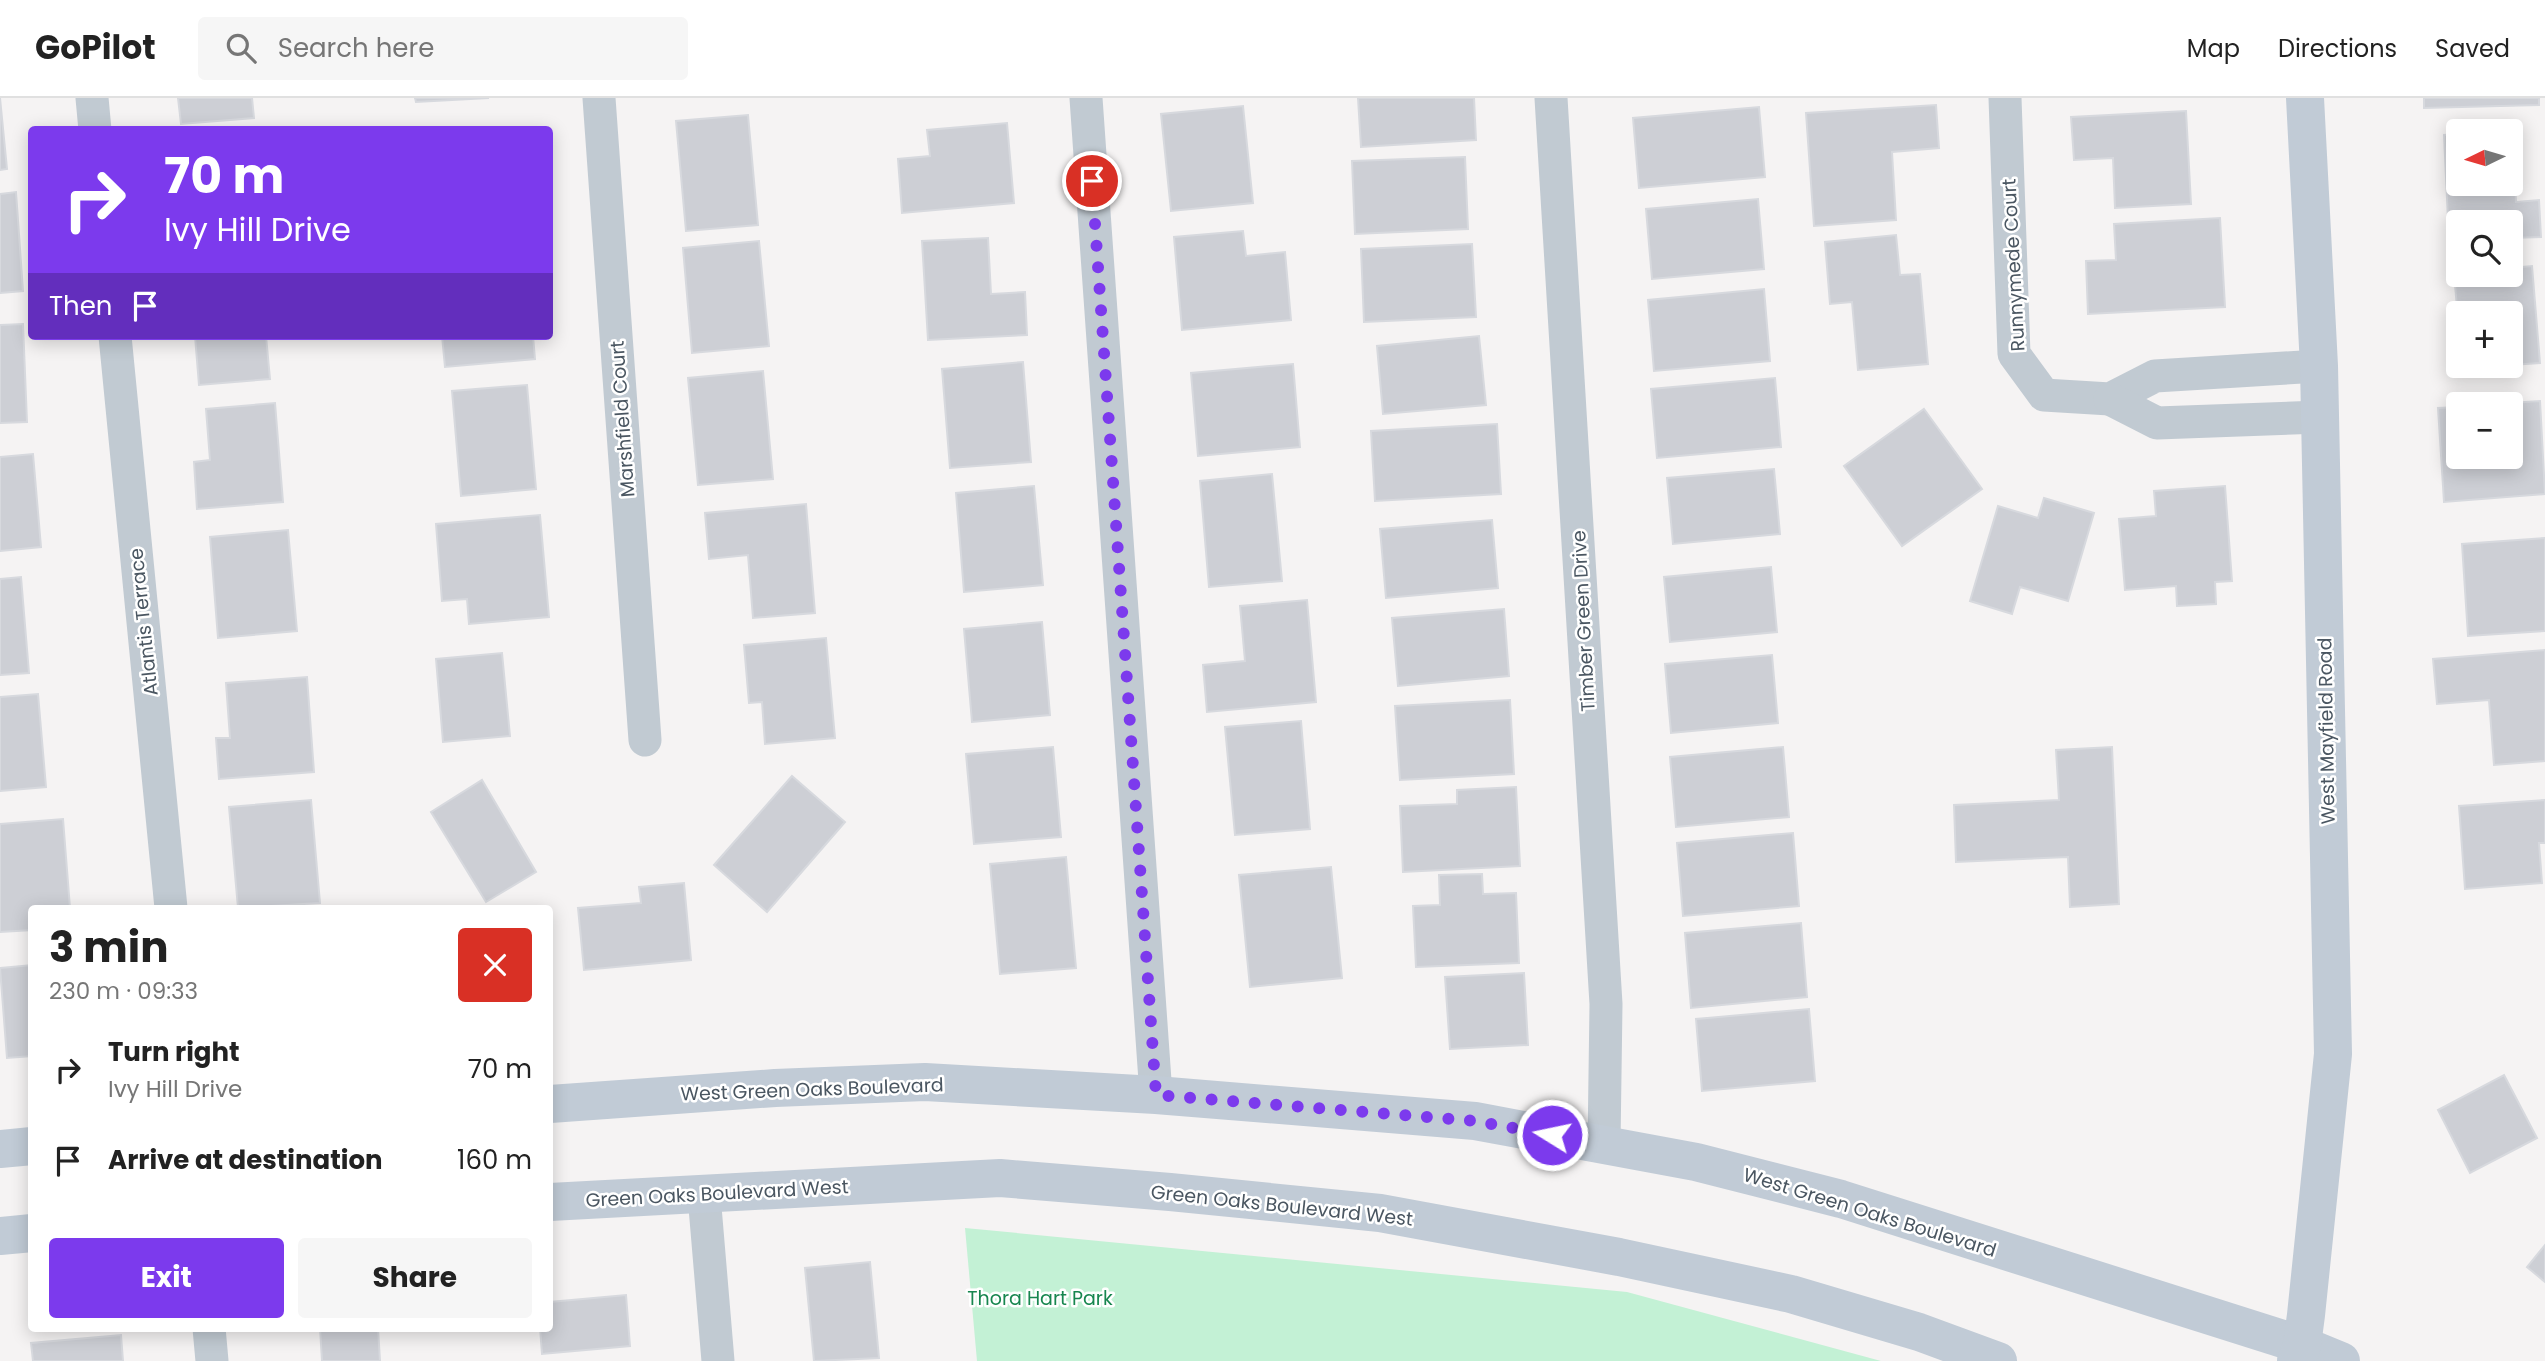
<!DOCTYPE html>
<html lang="en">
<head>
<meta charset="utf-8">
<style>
	body { margin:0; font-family:Poppins,sans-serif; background:#f6f6f6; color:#222; height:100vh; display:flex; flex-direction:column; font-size:26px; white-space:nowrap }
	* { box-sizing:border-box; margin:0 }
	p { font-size:23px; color:#767676 }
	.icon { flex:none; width:38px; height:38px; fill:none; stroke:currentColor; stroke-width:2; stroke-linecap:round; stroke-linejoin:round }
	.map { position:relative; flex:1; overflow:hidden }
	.sheet { position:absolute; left:28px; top:807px; width:525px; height:427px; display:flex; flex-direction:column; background:#fff; border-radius:7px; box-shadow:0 4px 18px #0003 }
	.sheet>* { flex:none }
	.guide { position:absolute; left:28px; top:28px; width:525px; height:214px; border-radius:7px; box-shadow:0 4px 18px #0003; background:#7c3aed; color:#fff; overflow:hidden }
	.needle { width:46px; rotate:265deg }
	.fabs { position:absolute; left:2446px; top:21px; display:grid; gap:14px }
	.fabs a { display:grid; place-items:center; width:77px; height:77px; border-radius:7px; background:#fff; box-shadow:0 4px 18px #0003; font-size:35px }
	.pin { position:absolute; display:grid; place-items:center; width:60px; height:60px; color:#fff; margin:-30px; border:4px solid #fff; border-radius:50%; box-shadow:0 2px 7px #0007 }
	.me { position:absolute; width:77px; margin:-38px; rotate:280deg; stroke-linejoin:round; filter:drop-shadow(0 0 5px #0008) }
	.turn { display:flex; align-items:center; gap:24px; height:147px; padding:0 21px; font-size:32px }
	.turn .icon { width:91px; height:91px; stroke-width:2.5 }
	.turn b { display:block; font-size:49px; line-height:60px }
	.then { display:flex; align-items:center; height:66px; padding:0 21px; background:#0003; gap:14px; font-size:26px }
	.round { display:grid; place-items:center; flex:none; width:74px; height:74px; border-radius:7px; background:#f6f6f6 }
	.head { display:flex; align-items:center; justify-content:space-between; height:119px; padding:0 21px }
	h1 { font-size:42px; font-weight:700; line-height:52px }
	.action { display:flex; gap:14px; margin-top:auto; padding:14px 21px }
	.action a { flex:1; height:80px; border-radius:7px; background:#7c3aed; color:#fff; font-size:28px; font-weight:700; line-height:80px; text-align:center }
	.action a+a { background:#f6f6f6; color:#222 }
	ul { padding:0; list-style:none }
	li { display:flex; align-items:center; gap:21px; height:91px; padding:0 21px }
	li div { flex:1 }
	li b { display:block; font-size:26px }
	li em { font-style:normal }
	header { display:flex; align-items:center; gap:42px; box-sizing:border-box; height:98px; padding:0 35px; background:#fff; border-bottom:2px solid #e0e0e0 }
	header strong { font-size:33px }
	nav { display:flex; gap:38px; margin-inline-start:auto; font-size:24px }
	.search { width:490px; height:63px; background:#f6f6f6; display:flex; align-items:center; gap:18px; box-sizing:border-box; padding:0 24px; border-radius:7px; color:#767676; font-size:26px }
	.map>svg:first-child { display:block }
	.green { fill:#c3f1d5 }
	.building { fill:#cdcfd5; stroke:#d7d9de; stroke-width:2 }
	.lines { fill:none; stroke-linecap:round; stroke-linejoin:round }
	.street { stroke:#c1cad2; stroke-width:33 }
	.secondary { stroke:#c1cbd6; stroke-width:38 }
	.route { stroke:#7c3aed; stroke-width:12; stroke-dasharray:0 21.6 }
	.labels { text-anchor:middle; stroke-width:5; stroke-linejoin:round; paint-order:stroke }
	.street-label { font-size:19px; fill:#4a5661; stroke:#fff }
	.park-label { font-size:19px; fill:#17864f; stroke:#fff }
</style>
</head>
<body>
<header>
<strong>GoPilot</strong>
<div class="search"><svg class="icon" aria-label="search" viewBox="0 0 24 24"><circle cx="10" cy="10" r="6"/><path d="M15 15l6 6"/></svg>Search here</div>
<nav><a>Map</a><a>Directions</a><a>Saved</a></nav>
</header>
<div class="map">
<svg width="2545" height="1263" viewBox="0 0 2545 1263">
	<rect width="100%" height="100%" fill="#f5f3f3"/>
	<path class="green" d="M 965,1130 L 1627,1194 L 1881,1263 L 977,1263 Z"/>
	<g class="building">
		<path d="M 0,0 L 7,71 L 0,72 Z"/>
		<path d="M 178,0 L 252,0 L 254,20 L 181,26 Z"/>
		<path d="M 415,0 L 489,0 L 416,4 Z"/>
		<path d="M 1358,0 L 1474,0 L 1476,42 L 1361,49 Z"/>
		<path d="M 2424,0 L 2539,0 L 2539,7 L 2424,10 Z"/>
		<path d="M 1936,7 L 1939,50 L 1892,54 L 1896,122 L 1814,128 L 1806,15 Z"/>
		<path d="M 1243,8 L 1253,105 L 1171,113 L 1161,16 Z"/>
		<path d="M 1759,9 L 1765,79 L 1639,90 L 1633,20 Z"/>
		<path d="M 2186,13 L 2191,106 L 2115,110 L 2113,60 L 2074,62 L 2071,19 Z"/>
		<path d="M 748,17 L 758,127 L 686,133 L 676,23 Z"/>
		<path d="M 1007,25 L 1014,105 L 902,115 L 898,61 L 930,58 L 927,32 Z"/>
		<path d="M 2511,34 L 2513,34 L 2516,104 L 2539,102 L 2541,139 L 2511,140 L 2511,124 L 2459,124 L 2459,143 L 2449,143 L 2444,37 L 2459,36 L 2459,86 L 2511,86 Z"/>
		<path d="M 1465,59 L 1468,131 L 1355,136 L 1352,63 Z"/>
		<path d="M 16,94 L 23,193 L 0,195 L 0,96 Z"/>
		<path d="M 1758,101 L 1764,171 L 1652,181 L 1646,111 Z"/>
		<path d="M 2220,120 L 2225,209 L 2088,216 L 2086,163 L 2116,162 L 2114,126 Z"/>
		<path d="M 1243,133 L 1246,158 L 1285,154 L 1291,222 L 1182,232 L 1174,139 Z"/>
		<path d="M 1896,137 L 1900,177 L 1920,176 L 1928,266 L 1858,272 L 1852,204 L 1830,206 L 1825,144 Z"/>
		<path d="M 988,140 L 991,196 L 1025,194 L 1027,237 L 928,242 L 922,143 Z"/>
		<path d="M 759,143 L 769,248 L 692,255 L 683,150 Z"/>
		<path d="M 1472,146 L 1476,219 L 1364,224 L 1361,151 Z"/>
		<path d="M 2532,168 L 2540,265 L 2511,267 L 2511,215 L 2459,215 L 2459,233 L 2454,175 L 2459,174 L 2459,177 L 2511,177 L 2511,170 Z"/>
		<path d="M 1764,191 L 1770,263 L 1654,273 L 1648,202 Z"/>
		<path d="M 23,226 L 27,324 L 0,325 L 0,227 Z"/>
		<path d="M 195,238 L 266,238 L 270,281 L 199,287 Z"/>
		<path d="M 442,238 L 533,238 L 535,261 L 445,269 Z"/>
		<path d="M 1479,238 L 1486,307 L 1383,316 L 1377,248 Z"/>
		<path d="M 1023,264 L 1031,364 L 950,370 L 942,271 Z"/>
		<path d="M 1293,266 L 1300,349 L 1198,358 L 1191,275 Z"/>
		<path d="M 763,273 L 773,381 L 698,387 L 688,280 Z"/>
		<path d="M 1775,280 L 1781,349 L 1657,360 L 1651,291 Z"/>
		<path d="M 527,287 L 536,391 L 461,398 L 452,293 Z"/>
		<path d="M 2540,303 L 2545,396 L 2444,404 L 2438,310 L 2459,309 L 2459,359 L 2511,359 L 2511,306 L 2492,306 Z"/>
		<path d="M 275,305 L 283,404 L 197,411 L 194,364 L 210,362 L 206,311 Z"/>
		<path d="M 1924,311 L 1982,391 L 1902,448 L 1844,368 Z"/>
		<path d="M 1497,326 L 1501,396 L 1375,403 L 1371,333 Z"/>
		<path d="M 33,356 L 41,449 L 0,453 L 0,359 Z"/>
		<path d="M 1774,371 L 1780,436 L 1673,446 L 1667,380 Z"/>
		<path d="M 1272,376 L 1282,483 L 1209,489 L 1200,383 Z"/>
		<path d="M 1034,388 L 1043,487 L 964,494 L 956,395 Z"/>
		<path d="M 2225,388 L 2232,483 L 2215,484 L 2216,506 L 2177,508 L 2176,488 L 2125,492 L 2119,421 L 2156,418 L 2154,393 Z"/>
		<path d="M 2044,400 L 2094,415 L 2068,503 L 2020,489 L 2012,516 L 1970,503 L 1998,408 L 2038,420 Z"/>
		<path d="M 806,406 L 815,515 L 753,520 L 748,457 L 709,461 L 705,415 Z"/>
		<path d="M 540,417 L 549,519 L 469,526 L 467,501 L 442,503 L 436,426 Z"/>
		<path d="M 1492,422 L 1498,490 L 1386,500 L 1380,431 Z"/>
		<path d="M 288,432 L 297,533 L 218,540 L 210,439 Z"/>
		<path d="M 2545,440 L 2545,533 L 2468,538 L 2462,446 Z"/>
		<path d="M 1771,469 L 1777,534 L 1670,544 L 1664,479 Z"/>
		<path d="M 21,479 L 29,575 L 0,577 L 0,481 Z"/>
		<path d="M 1307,502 L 1316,604 L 1207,614 L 1203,567 L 1245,563 L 1240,508 Z"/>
		<path d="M 1504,511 L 1509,578 L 1398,588 L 1392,520 Z"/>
		<path d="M 1042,524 L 1050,617 L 972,624 L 964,531 Z"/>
		<path d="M 826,540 L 835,640 L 765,646 L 762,604 L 749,605 L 744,547 Z"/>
		<path d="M 2545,552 L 2545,663 L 2494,667 L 2489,602 L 2437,606 L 2433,561 Z"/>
		<path d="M 502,555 L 510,638 L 443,644 L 436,561 Z"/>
		<path d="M 1772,557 L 1778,625 L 1671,635 L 1665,566 Z"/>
		<path d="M 307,579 L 314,674 L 219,681 L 216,640 L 230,640 L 226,585 Z"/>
		<path d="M 38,596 L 46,689 L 0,693 L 0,599 Z"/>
		<path d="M 1510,602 L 1514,676 L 1400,682 L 1395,608 Z"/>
		<path d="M 1301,623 L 1310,731 L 1235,737 L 1225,629 Z"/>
		<path d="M 1053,649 L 1061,739 L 974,746 L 966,656 Z"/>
		<path d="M 1783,649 L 1789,719 L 1676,729 L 1670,659 Z"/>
		<path d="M 2112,649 L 2119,806 L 2070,809 L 2068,759 L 1956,764 L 1954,707 L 2059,702 L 2056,652 Z"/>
		<path d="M 792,678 L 845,724 L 767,814 L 714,767 Z"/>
		<path d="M 482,682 L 536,774 L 486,804 L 431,714 Z"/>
		<path d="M 1516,689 L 1520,768 L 1403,774 L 1400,708 L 1457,706 L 1457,692 Z"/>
		<path d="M 311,702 L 320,805 L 238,810 L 229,709 Z"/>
		<path d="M 2545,702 L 2545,745 L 2539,745 L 2542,785 L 2465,791 L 2459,708 Z"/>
		<path d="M 63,721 L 70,810 L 32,810 L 32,832 L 0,834 L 0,726 Z"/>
		<path d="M 1793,735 L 1799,808 L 1683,818 L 1677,745 Z"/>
		<path d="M 1066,759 L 1076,870 L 1000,876 L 990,766 Z"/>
		<path d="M 1331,769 L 1342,880 L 1250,889 L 1239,777 Z"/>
		<path d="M 1482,776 L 1483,796 L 1516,795 L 1519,865 L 1416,869 L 1413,808 L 1440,807 L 1439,777 Z"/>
		<path d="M 684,785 L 691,862 L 584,872 L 578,810 L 641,805 L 639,789 Z"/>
		<path d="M 1801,825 L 1807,899 L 1691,910 L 1685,835 Z"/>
		<path d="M 32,867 L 32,958 L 7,960 L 0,870 Z"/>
		<path d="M 1524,875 L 1528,947 L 1450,951 L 1445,879 Z"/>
		<path d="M 1809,911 L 1815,983 L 1702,993 L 1696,921 Z"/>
		<path d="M 2504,977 L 2537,1040 L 2470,1075 L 2438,1012 Z"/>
		<path d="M 2545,1147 L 2545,1184 L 2527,1169 Z"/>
		<path d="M 870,1164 L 879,1260 L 814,1263 L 805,1170 Z"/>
		<path d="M 626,1197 L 630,1248 L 542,1256 L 540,1230 L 550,1230 L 550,1204 Z"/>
		<path d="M 320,1230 L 378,1230 L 380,1263 L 322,1263 Z"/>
		<path d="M 121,1237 L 123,1263 L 33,1263 L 31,1245 Z"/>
	</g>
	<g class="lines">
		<g class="street">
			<path d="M 92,0 L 95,32"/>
			<path d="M 599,0 L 645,642"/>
			<path d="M 1086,0 L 1156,997"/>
			<path d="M 1551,0 L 1606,906 L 1604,1047"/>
			<path d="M 2005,0 L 2014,256 L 2044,297 L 2110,301 L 2155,278 L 2319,268"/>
			<path d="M 115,238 L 171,810"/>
			<path d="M 2110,301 L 2157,325 L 2320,319"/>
			<path d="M 704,1097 L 718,1263"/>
			<path d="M 209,1230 L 212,1263"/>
		</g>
		<g class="secondary">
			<path d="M 550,1006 L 775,990 L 925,984 L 1156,997 L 1475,1023 L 1696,1064 L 1841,1101 L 2302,1247 L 2341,1263"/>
			<path d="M 0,1051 L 32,1048"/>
			<path d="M 550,1104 L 1000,1080 L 1170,1094 L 1380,1115 L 1619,1159 L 1791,1196 L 1919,1234 L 1998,1263"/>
			<path d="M 0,1138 L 32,1135"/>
			<path d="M 2296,1263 L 2302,1247 L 2306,1217 L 2333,956 L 2319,268 L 2305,0"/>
		</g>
	</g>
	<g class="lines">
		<path class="route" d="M 1092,83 L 1156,997 L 1475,1023 L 1552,1037"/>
	</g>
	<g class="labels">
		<g class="street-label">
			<text transform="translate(2013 167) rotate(-93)" y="7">Runnymede Court</text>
			<text transform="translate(622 321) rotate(-94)" y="7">Marshfield Court</text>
			<text transform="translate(1583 523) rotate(-93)" y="7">Timber Green Drive</text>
			<text transform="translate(143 524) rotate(-96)" y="7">Atlantis Terrace</text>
			<text transform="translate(2326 633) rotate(-91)" y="7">West Mayfield Road</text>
			<text transform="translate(812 991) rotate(-2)" y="7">West Green Oaks Boulevard</text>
			<text transform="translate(717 1095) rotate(-3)" y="7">Green Oaks Boulevard West</text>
			<text transform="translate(1282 1107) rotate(6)" y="7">Green Oaks Boulevard West</text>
			<text transform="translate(1870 1114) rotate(17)" y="7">West Green Oaks Boulevard</text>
		</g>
		<g class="park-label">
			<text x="1040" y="1207">Thora Hart Park</text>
		</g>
	</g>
</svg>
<div class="fabs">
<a><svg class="needle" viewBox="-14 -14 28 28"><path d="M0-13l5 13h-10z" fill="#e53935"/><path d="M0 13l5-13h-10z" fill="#767676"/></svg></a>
<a><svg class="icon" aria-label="search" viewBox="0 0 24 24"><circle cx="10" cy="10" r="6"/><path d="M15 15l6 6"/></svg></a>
<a>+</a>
<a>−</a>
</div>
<div class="pin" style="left:1092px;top:83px;background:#d93025"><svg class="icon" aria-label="arrive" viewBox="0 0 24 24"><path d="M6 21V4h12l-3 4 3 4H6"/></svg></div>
<svg class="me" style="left:1552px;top:1037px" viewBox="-20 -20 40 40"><circle r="17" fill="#7c3aed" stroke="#fff" stroke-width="3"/><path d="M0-11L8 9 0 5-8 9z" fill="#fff"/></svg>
<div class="guide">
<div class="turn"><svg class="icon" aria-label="right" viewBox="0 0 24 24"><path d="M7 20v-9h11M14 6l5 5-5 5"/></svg><div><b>70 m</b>Ivy Hill Drive</div></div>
<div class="then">Then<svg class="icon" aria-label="arrive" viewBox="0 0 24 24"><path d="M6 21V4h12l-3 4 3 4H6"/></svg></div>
</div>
<section class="sheet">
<div class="head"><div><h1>3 min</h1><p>230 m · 09:33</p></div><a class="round" style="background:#d93025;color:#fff"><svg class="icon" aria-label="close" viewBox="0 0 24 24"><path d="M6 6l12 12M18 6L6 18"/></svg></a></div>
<ul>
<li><svg class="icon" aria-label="right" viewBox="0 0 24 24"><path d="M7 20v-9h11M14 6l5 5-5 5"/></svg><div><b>Turn right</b><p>Ivy Hill Drive</p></div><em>70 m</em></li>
<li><svg class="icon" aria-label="arrive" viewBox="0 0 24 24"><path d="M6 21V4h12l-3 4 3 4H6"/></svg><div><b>Arrive at destination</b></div><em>160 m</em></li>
</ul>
<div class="action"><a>Exit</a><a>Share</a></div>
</section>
</div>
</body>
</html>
